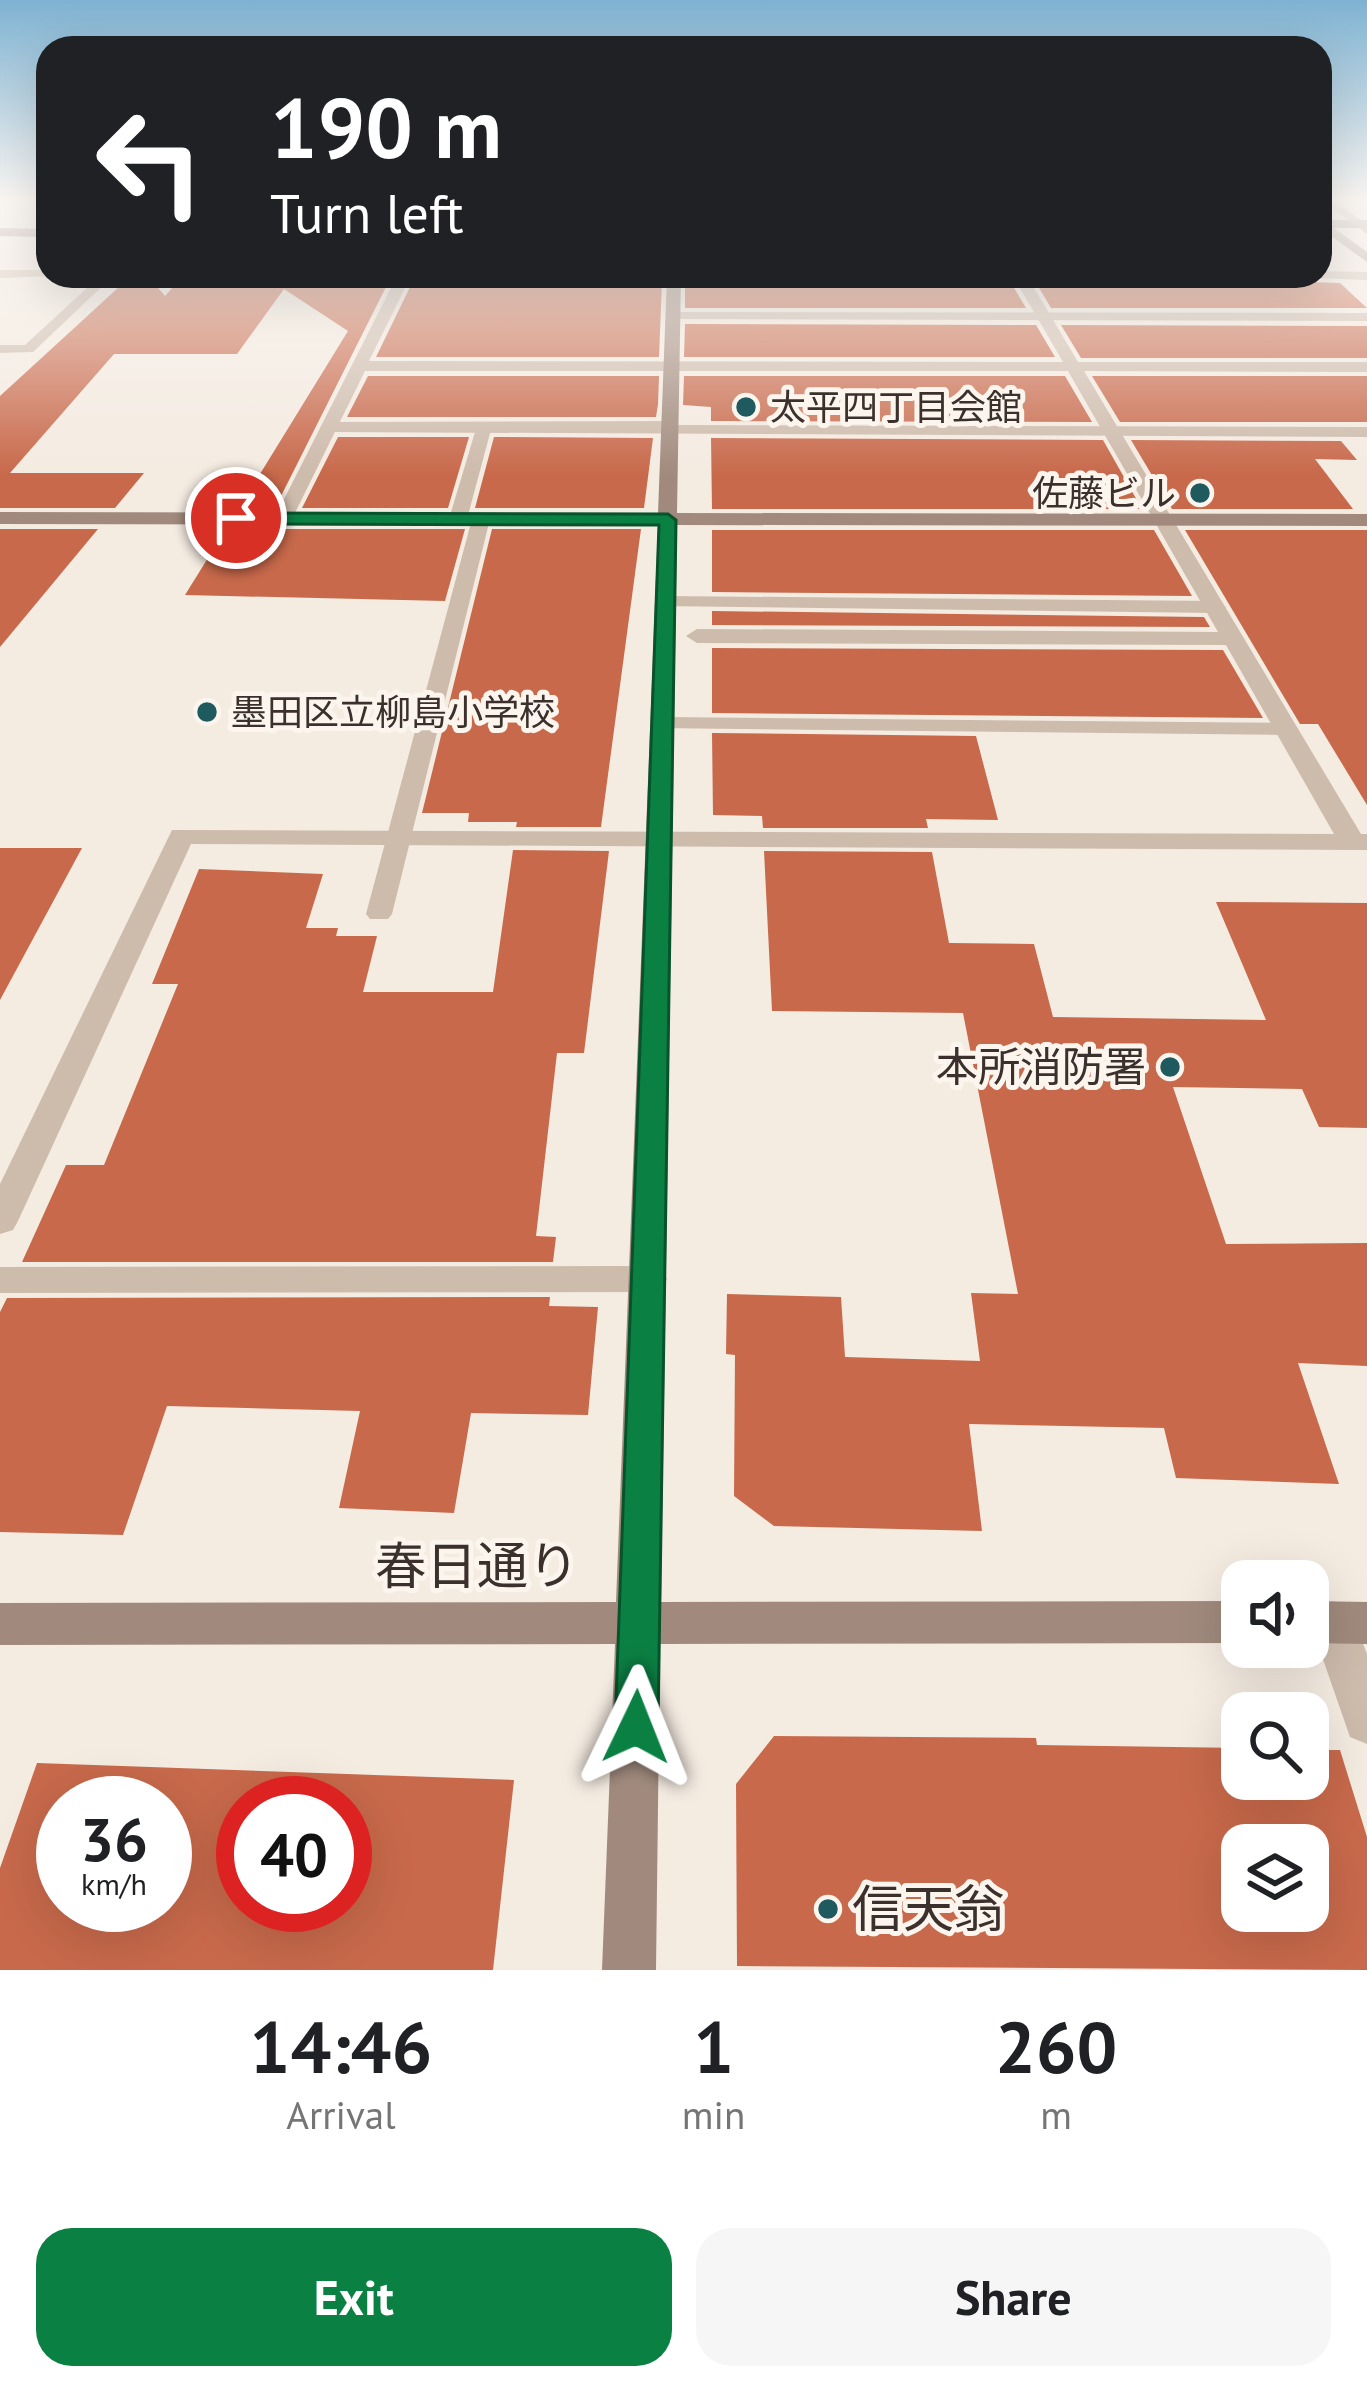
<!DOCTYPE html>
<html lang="en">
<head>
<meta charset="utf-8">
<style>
	body { margin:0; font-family:"PT Sans","Noto Sans JP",sans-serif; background:#f6f6f6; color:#202124; height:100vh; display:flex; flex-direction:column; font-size:45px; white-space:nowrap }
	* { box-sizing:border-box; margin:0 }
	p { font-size:39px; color:#757577 }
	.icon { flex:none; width:66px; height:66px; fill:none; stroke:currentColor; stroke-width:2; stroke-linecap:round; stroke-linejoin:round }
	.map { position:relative; height:1970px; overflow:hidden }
	.sheet { display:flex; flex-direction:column; background:#fff; flex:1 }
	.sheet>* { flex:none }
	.top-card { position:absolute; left:36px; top:36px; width:1296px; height:252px; border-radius:36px; box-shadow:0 12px 48px #0002; background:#202124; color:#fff; overflow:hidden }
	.fabs { position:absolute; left:1221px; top:1560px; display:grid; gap:24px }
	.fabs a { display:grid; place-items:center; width:108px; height:108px; border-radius:24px; background:#fff; box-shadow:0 12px 48px #0002; font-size:60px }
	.speed { position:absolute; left:36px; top:1776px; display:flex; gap:24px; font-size:60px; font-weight:700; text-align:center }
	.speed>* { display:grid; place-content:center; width:156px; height:156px; border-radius:50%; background:#fff; box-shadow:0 12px 48px #0002; line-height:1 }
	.speed small { font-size:30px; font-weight:400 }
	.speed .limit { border:18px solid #d22; background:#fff; color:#111 }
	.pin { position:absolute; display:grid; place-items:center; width:102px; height:102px; color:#fff; margin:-51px; border:6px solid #fff; border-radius:50%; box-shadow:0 3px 12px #0007 }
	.me { position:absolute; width:132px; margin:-66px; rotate:2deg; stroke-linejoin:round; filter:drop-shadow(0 0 9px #0008) }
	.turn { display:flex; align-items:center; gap:42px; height:252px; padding:0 36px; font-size:54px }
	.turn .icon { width:156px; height:156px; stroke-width:2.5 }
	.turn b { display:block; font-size:84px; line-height:102px }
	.eta { display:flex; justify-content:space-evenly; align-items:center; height:204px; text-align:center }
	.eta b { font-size:72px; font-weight:600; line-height:84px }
	.button { display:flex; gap:24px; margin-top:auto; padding:24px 36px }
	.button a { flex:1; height:138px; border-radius:36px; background:#0b8043; color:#fff; font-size:48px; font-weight:600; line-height:138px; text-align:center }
	.button a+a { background:#f6f6f6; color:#202124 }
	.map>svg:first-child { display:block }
	.building { fill:#c8694b; fill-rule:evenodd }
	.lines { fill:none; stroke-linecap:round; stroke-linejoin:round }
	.lane { fill:#cdbbac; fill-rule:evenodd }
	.street { fill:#cdbbac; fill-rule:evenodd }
	.secondary { fill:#a18a7d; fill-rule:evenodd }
	.primary { fill:#7d675c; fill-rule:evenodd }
	.route { fill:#0b8043; stroke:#07532c; stroke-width:3 }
	.poi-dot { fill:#1f5a5e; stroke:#fbf5ee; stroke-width:4.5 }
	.labels { text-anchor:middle; stroke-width:10; stroke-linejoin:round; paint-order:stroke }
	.far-poi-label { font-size:36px; fill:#3b302b; stroke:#fbf5ee; text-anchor:start }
	.poi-label { font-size:42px; fill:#3b302b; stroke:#fbf5ee; text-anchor:end }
	.near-street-label { font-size:51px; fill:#3b302b; stroke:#fbf5ee }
	.near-poi-label { font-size:51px; fill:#3b302b; stroke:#fbf5ee; text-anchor:start }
</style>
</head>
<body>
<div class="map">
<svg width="1367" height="1970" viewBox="0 0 1367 1970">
	<rect width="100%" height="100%" fill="#f4ebe1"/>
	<g class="building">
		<path d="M 131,276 L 148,276 L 165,296 L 174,286 L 387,285 L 275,508 L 239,508 L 348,331 L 284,289 L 237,354 L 114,354 L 10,473 L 144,473 L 115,508 L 0,508 L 0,396 Z"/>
		<path d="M 453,279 L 662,281 L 659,357 L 376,357 L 411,285 Z"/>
		<path d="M 702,279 L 1010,281 L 1026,308 L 685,308 L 685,282 Z"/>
		<path d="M 1209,279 L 1340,283 L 1367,308 L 1051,308 L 1038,286 L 1216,288 Z"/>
		<path d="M 685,324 L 1036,325 L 1055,357 L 684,357 Z"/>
		<path d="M 1061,325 L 1367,326 L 1367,358 L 1081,358 Z"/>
		<path d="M 368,376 L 659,376 L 658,404 L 656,417 L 347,417 Z"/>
		<path d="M 684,376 L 1065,376 L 1092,422 L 711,421 L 711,407 L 683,405 Z"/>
		<path d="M 1092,376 L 1367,376 L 1367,422 L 1120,422 Z"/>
		<path d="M 338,437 L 469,437 L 448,508 L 302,508 Z"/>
		<path d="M 494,437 L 653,438 L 644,508 L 475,508 Z"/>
		<path d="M 711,438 L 1103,440 L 1142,509 L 712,509 Z"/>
		<path d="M 1131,440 L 1341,441 L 1357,460 L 1315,459 L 1353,509 L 1172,509 Z"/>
		<path d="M 0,529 L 98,529 L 0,647 Z"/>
		<path d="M 226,529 L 465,529 L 445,601 L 185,595 Z"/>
		<path d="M 492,529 L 641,529 L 601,827 L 516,827 L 517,822 L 468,822 L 469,813 L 422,813 Z"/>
		<path d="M 712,530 L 1154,530 L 1192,596 L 712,592 Z"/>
		<path d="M 1185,530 L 1367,530 L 1367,805 L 1318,724 L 1300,724 Z"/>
		<path d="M 712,611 L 1204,617 L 1210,627 L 712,625 Z"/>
		<path d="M 712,648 L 1223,650 L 1263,718 L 712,713 Z"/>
		<path d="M 712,733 L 976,736 L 998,820 L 926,819 L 928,828 L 763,828 L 762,816 L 713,815 Z"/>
		<path d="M 0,848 L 82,848 L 0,1000 Z"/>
		<path d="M 513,850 L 609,851 L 584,1053 L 557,1053 L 536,1236 L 556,1237 L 553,1262 L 22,1262 L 66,1165 L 104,1165 L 178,984 L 152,984 L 199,869 L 323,874 L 306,928 L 338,928 L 336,936 L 377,936 L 363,992 L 493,992 Z"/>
		<path d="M 764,851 L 932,852 L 949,943 L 1034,944 L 1053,1017 L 1266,1020 L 1216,902 L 1367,903 L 1367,1128 L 1319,1127 L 1302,1089 L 1173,1087 L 1226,1244 L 1367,1243 L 1367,1366 L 1298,1363 L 1339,1484 L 1176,1478 L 1164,1428 L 969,1424 L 982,1531 L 774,1526 L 734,1496 L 735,1355 L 726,1354 L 727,1294 L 841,1297 L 845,1357 L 980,1361 L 971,1293 L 1018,1294 L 963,1013 L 772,1011 Z"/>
		<path d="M 550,1297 L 549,1306 L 598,1307 L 588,1415 L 471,1413 L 454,1513 L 339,1508 L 360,1411 L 167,1406 L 123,1535 L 0,1532 L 0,1312 L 7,1298 Z"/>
		<path d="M 774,1736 L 1036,1738 L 1037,1745 L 1242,1748 L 1242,1779 L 1308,1779 L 1308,1750 L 1340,1750 L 1367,1837 L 1367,1970 L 737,1966 L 736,1784 ZM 1242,1845 L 1308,1845 L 1308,1911 L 1242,1911 Z"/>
		<path d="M 37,1763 L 514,1780 L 493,1970 L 0,1970 L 0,1868 ZM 63,1803 L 165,1803 L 165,1905 L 63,1905 ZM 243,1803 L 345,1803 L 345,1905 L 243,1905 Z"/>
	</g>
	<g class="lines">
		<g class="lane">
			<path d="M 100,276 L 113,276 L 33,352 L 0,353 L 0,345 L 25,345 Z"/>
			<path d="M 668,312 L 1367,313 L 1367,321 L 672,319 Z"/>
			<path d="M 671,421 L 678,425 L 1367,427 L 1367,437 L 328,432 L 320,427 L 328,422 Z"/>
			<path d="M 481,514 L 490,519 L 392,914 L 388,919 L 370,919 L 366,914 L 472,519 Z"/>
			<path d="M 666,596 L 1217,601 L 1226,607 L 1217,613 L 659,606 L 657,602 Z"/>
			<path d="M 663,717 L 1287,723 L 1298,729 L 1287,735 L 655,728 L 652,723 Z"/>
			<path d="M 650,1266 L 662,1270 L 667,1279 L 662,1288 L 650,1292 L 0,1293 L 0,1267 Z"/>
		</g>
		<g class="street">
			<path d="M 0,270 L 48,270 L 48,276 L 53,276 L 0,278 Z"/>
			<path d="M 1320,271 L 1367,272 L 1367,280 L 1315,278 Z"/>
			<path d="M 397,276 L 411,276 L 369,361 L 1063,362 L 1013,276 L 1027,276 L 1078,362 L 1367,362 L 1367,372 L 1084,371 L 1361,834 L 1367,834 L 1367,850 L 191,844 L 18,1221 L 13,1230 L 0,1234 L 0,1184 L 172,830 L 1334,834 L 1226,645 L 697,643 L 686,636 L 697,629 L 1218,632 L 1068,371 L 365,371 L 292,519 L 276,523 L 274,519 Z"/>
			<path d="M 478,422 L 492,426 L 467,519 L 458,525 L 449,519 Z"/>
			<path d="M 1333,1601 L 1349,1607 L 1367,1654 L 1367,1744 L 1350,1737 L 1310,1622 L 1317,1607 Z"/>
		</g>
		<g class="secondary">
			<path d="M 1320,199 L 1331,199 L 1367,224 L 1367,234 Z"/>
			<path d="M 1320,218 L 1367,252 L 1367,262 L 1320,228 Z"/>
			<path d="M 667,276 L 681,276 L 677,513 L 1367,514 L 1367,526 L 677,525 L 661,1602 L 1242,1601 L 1242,1643 L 660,1644 L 656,1970 L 602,1970 L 615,1644 L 0,1645 L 0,1603 L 616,1602 L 658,525 L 0,524 L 0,512 L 658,513 Z"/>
			<path d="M 1308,1601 L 1367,1602 L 1367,1644 L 1308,1643 Z"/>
		</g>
		<g class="primary">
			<rect x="1320" y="220" width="47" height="8"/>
			<path d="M 0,228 L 48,229 L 48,237 L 0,236 Z"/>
		</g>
	</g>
	<linearGradient id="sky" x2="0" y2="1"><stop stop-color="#7eb2d2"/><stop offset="0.42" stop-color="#faf6f2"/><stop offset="1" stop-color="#faf6f2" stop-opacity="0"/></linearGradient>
	<rect width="1367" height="475" fill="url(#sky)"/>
	<path class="route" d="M 668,514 L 676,520 L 658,1727 L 652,1742 L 636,1748 L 621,1742 L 615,1727 L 659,525 L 236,524 L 227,518 L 236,513 Z"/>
	<g class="poi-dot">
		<circle cx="746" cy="407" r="12"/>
		<circle cx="1200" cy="493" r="12"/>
		<circle cx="207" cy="712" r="12"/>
		<circle cx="1170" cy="1067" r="12"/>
		<circle cx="828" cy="1909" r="12"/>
	</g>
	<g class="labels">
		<g class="far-poi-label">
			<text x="770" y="420">太平四丁目会館</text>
			<text x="1176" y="506" text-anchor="end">佐藤ビル</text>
			<text x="231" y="725">墨田区立柳島小学校</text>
		</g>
		<g class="poi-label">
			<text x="1146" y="1082">本所消防署</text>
		</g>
		<g class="near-street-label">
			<text x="477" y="1584">春日通り</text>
		</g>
		<g class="near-poi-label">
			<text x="852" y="1927">信天翁</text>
		</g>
	</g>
</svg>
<div class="fabs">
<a><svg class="icon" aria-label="sound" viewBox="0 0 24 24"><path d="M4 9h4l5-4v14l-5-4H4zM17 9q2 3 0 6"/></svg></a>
<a><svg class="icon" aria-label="search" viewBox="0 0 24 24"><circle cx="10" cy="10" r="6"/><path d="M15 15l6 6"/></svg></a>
<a><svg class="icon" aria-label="layers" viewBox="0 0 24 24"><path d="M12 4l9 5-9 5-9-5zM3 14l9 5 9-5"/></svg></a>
</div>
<div class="speed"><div>36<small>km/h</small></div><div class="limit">40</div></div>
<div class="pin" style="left:236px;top:518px;background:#d93025"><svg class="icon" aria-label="arrive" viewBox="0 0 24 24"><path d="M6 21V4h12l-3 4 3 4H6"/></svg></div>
<svg class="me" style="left:636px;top:1727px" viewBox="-20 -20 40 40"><path d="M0-17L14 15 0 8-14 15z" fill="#0b8043" stroke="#fff" stroke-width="4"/></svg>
<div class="top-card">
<div class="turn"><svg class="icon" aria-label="left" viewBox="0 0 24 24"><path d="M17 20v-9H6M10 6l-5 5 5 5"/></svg><div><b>190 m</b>Turn left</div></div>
</div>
</div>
<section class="sheet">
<div class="eta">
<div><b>14:46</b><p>Arrival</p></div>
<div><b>1</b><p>min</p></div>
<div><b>260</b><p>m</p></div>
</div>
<div class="button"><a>Exit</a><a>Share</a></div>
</section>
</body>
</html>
